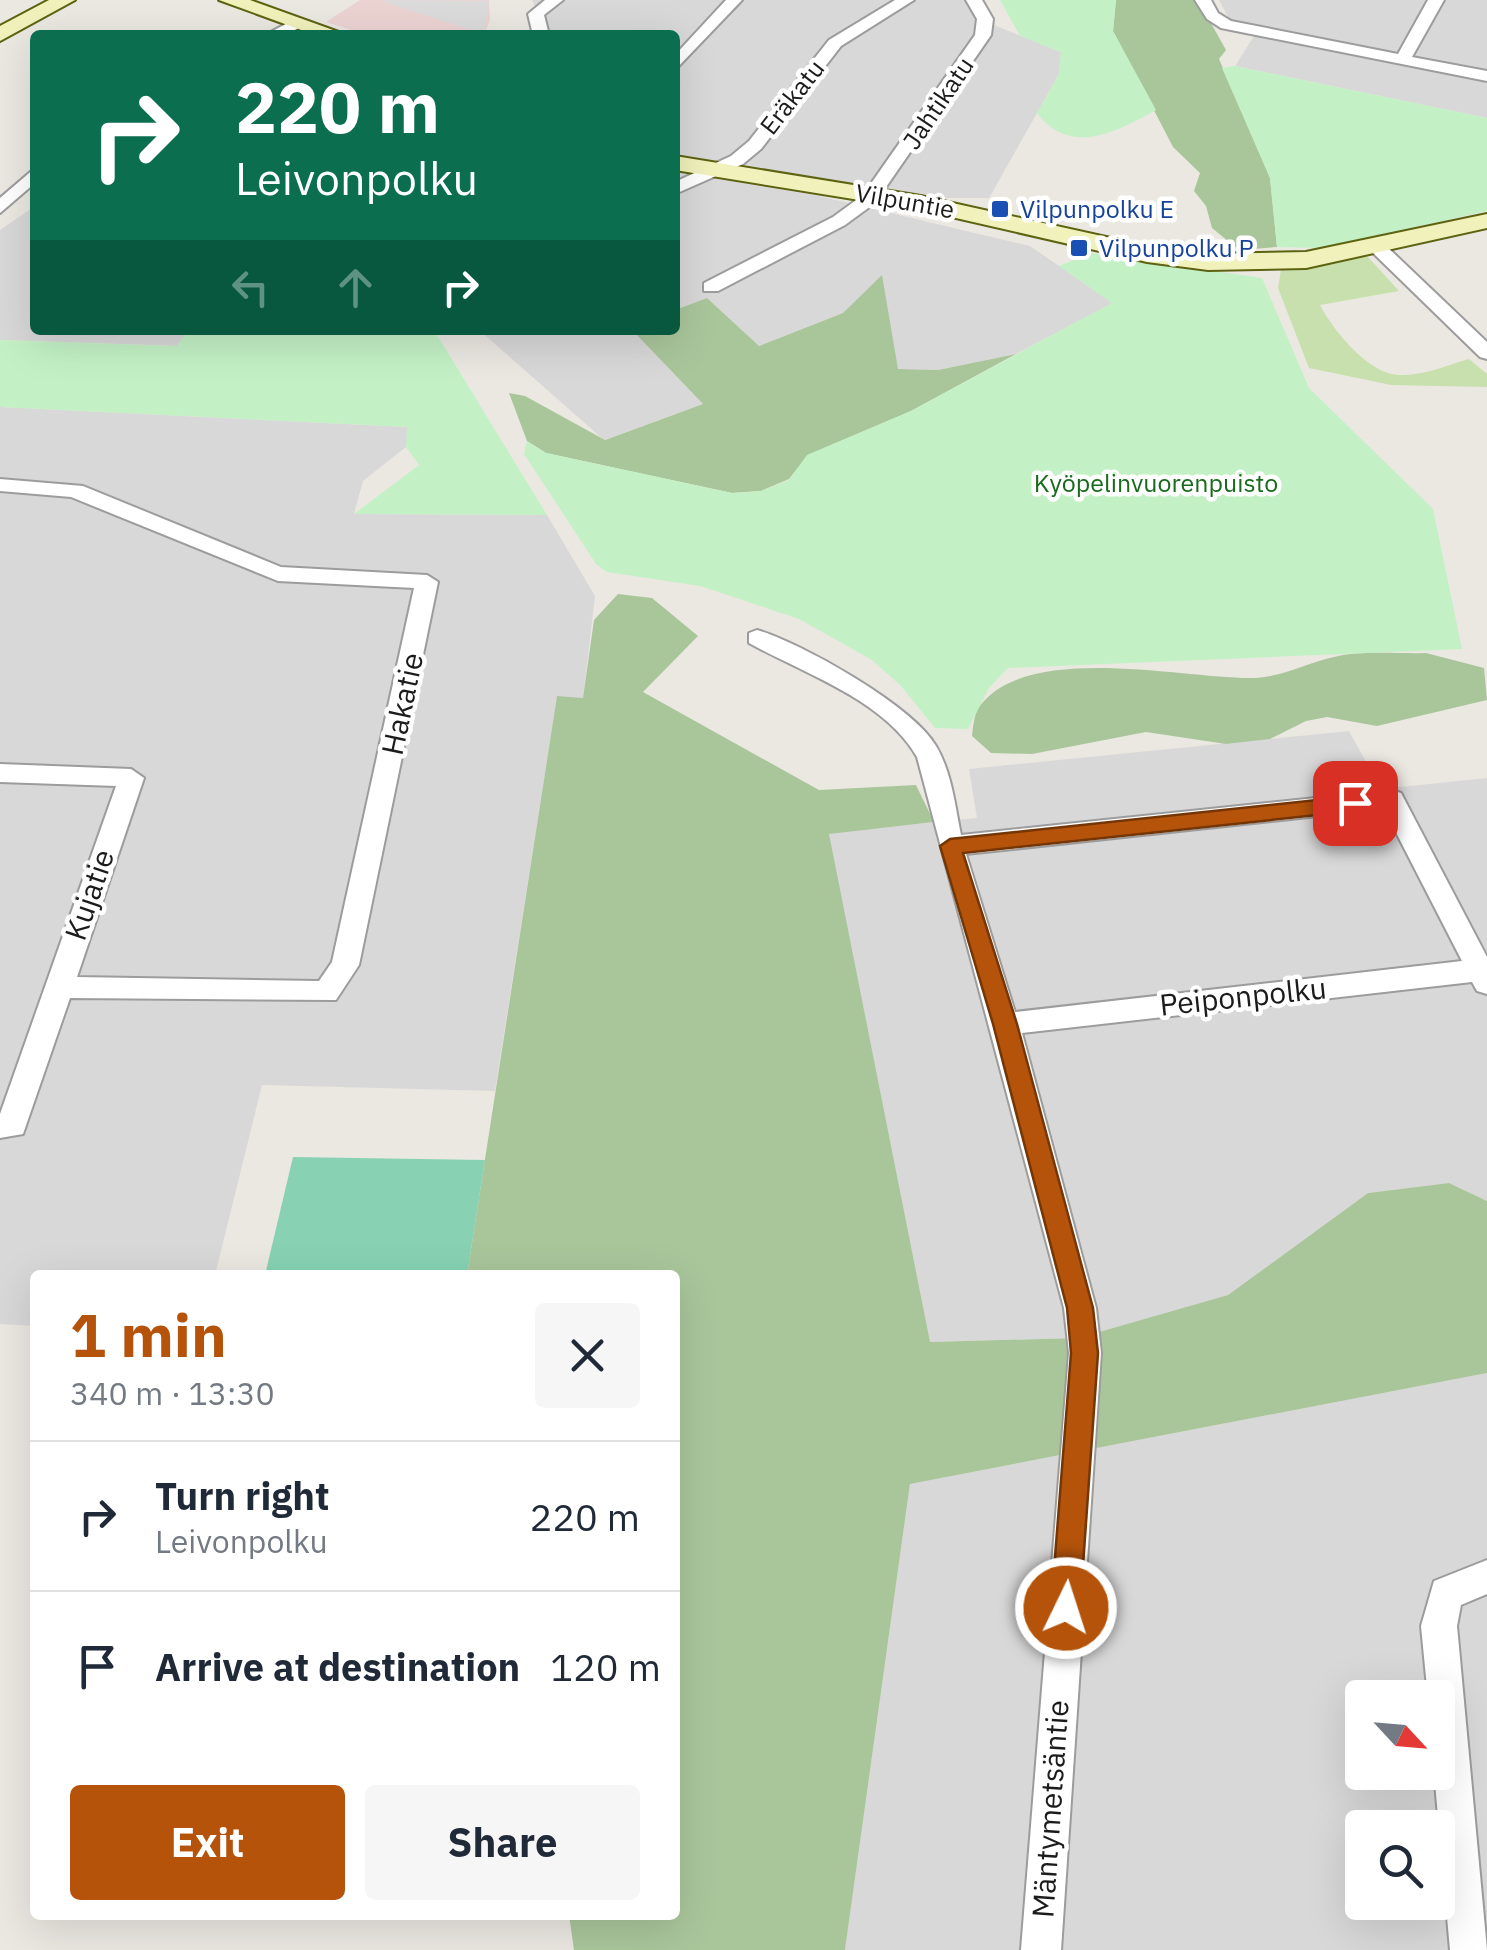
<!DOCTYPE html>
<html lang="en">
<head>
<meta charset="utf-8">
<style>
	body { margin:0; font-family:"IBM Plex Sans",sans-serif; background:#f6f6f7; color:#1f2937; height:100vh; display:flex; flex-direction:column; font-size:38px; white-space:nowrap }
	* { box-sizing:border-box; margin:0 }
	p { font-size:32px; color:#747a83 }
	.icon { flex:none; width:55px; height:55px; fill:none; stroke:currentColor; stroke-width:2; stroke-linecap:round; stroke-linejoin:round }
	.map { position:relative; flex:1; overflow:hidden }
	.drawer { position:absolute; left:30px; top:1270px; width:650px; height:650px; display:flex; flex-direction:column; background:#fff; border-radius:10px; box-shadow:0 10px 40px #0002 }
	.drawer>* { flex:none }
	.hud { position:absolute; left:30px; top:30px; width:650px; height:305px; border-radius:10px; box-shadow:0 10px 40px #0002; background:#0b6e4f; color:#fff; overflow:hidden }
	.needle { width:65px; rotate:116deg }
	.controls { position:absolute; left:1345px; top:1680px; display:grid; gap:20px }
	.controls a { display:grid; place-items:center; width:110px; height:110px; border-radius:10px; background:#fff; box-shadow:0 10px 40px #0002; font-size:50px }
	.pin { position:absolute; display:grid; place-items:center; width:85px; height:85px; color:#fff; margin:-42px; border-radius:20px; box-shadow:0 5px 15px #0006 }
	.me { position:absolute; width:110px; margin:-55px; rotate:4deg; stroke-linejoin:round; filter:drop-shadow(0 0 8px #0008) }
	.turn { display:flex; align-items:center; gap:35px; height:210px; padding:0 40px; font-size:45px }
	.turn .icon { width:130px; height:130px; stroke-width:2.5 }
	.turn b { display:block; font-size:70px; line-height:85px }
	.lanes { display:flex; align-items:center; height:95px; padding:0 40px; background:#0003; justify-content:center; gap:50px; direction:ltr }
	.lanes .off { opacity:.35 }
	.round { display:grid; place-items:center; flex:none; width:105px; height:105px; border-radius:10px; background:#f6f6f7 }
	.headline { display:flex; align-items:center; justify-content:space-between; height:170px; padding:0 40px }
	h1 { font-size:60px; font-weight:700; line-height:75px; color:#b45309 }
	.primary-button { display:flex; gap:20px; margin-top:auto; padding:20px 40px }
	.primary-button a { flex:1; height:115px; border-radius:10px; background:#b45309; color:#fff; font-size:40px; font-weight:700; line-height:115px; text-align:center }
	.primary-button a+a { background:#f6f6f7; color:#1f2937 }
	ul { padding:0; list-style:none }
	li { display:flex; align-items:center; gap:30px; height:150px; padding:0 40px; border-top:2px solid #e0e1e3 }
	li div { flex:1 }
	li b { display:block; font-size:38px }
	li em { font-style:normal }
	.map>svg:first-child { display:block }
	.residential { fill:#d9d8d8; fill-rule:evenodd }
	.commercial { fill:#ebd3d2 }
	.grass { fill:#c8e0ad }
	.forest { fill:#a9c69b }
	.park { fill:#c3f1c5 }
	.pitch { fill:#88d2b3 }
	.parking { fill:#dbdbdb }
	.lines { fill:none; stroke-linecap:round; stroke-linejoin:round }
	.street-casing { stroke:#9c9c9c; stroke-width:4 }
	.secondary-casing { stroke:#5d6311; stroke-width:4 }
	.street { fill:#fff; fill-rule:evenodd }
	.secondary { fill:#f0f1bb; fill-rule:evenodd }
	.route { fill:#b45309; stroke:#753606; stroke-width:2.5 }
	.transit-dot { fill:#1a4fb4; stroke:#fff; stroke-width:4 }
	.labels { text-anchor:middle; stroke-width:9; stroke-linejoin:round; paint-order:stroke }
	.far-street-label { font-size:25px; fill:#1b1b1b; stroke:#fff }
	.far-transit-label { font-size:25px; fill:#164399; stroke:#fff; text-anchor:start }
	.far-park-label { font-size:25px; fill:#186a1c; stroke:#fff }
	.street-label { font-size:30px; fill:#1b1b1b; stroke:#fff }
</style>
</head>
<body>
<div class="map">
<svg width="1487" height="1950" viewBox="0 0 1487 1950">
	<rect width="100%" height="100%" fill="#ebe8e2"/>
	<g class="residential">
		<path d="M 532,0 L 966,0 L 976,18 L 1061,52 L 1059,74 L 989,198 L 948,198 L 675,157 L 675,35 L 550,35 Z"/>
		<path d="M 1219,0 L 1487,0 L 1487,118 L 1235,66 L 1259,28 L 1230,20 Z"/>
		<path d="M 675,172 L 819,196 L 1030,246 L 1113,303 L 1016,354 L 938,370 L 898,369 L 843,313 L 758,346 L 707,298 L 675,310 Z"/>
		<path d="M 35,206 L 35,330 L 189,330 L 177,346 L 0,340 L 0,230 Z"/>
		<path d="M 479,330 L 632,330 L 703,404 L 604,440 Z"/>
		<path d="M 0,407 L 408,427 L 406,447 L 363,481 L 354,514 L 547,515 L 595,596 L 583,699 L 557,697 L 495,1091 L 262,1085 L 215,1275 L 35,1275 L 35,1326 L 0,1324 Z"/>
		<path d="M 1349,731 L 1381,789 L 1487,778 L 1487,1201 L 1449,1183 L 1368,1193 L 1228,1295 L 1078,1338 L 929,1342 L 828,833 L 977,818 L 969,769 Z"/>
		<path d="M 1487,1373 L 1487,1950 L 845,1950 L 910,1484 ZM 1362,1698 L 1438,1698 L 1438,1772 L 1362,1772 ZM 1362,1828 L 1438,1828 L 1438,1902 L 1362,1902 Z"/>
	</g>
	<path class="commercial" d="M 360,0 L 489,0 L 490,20 L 484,35 L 367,35 L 326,22 Z"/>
	<path class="grass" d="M 1367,256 L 1399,291 L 1320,305 C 1333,330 1369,375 1400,375 C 1424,376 1447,365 1469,359 L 1487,374 L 1487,387 L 1391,385 L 1309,368 L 1278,288 L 1281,270 Z"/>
	<g class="forest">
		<path d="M 1116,0 L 1198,0 L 1226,50 L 1219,59 L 1270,178 L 1277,247 L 1239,250 L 1212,228 L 1206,206 L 1194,191 L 1200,173 L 1173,147 L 1113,31 Z"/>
		<path d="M 882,275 L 898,369 L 938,370 L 1016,354 L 911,411 L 808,455 L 789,479 L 761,491 L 732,493 L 546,453 L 527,441 L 509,393 L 525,396 L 605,440 L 703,404 L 632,330 L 675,330 L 675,310 L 707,298 L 759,346 L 843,313 Z"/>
		<path d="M 618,594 L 652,598 L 698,636 L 643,692 L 819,790 L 916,785 L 934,822 L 829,834 L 930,1342 L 1078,1338 L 1228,1295 L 1368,1193 L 1449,1183 L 1487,1201 L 1487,1373 L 910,1484 L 845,1950 L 574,1950 L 569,1915 L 675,1915 L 675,1275 L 467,1275 L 557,696 L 583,698 L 594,620 Z"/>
		<path d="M 1426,653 L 1484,668 L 1487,700 L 1377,726 L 1327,717 L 1306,721 L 1270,739 L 1226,744 L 1146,732 L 1032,754 L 991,753 L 972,736 C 973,728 974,714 979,707 C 1027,641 1183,679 1253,678 C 1283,677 1306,663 1334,657 C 1362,650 1397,654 1426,653 Z"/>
	</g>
	<g class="park">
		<path d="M 1000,0 L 1116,0 L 1113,31 L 1156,110 C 1116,132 1070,157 1037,113 L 1059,74 L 1061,52 L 1020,36 Z"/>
		<path d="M 1235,66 L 1487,118 L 1487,211 L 1321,248 L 1277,247 L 1270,178 L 1222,68 Z"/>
		<path d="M 1091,253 L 1262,278 L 1309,388 L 1433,509 L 1462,649 L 1008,668 L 989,688 L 968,729 L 935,728 L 901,686 L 872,660 L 799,619 L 700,586 L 607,572 L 596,564 L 524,454 L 527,441 L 546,453 L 732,493 L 761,491 L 789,480 L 807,455 L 911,411 L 1112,303 L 1059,266 Z"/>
		<path d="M 189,330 L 434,330 L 547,515 L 354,514 L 419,465 L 406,447 L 407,427 L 0,407 L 0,340 L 177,346 Z"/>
	</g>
	<path class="pitch" d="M 293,1157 L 485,1160 L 467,1275 L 265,1275 Z"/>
	<path class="parking" d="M 489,1 L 484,34 L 384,2 L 386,0 Z"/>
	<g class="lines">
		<g class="street-casing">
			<g id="street">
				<path d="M 545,0 L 563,0 L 544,15 L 549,35 L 533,35 L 528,14 Z"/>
				<path d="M 726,0 L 742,0 L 675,70 L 675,55 Z"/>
				<path d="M 895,0 L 914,0 L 841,46 L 761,149 L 743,164 L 675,194 L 675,182 L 731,156 L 749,141 L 829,40 Z"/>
				<path d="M 966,0 L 982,0 L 993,19 L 991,35 L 875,203 L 845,225 L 718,291 L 704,291 L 704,283 L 833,217 L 863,195 L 975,35 L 977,19 Z"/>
				<path d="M 1195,0 L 1211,0 L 1218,13 L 1231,21 L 1398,54 L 1428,0 L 1444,0 L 1412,57 L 1487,71 L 1487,81 L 1221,28 L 1207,19 Z"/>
				<path d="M 297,18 L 305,23 C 293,34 281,35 265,35 Z"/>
				<path d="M 35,168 L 35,183 L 0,213 L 0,198 Z"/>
				<path d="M 1371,243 L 1383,243 L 1487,342 L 1487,359 L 1480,357 L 1371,251 Z"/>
				<path d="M 0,479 L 83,486 L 281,567 L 427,575 L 438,582 L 359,965 L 336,1000 L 70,998 L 23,1134 L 0,1138 L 0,1114 L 116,786 L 0,782 L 0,764 L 131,769 L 144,778 L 77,977 L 319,981 L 332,962 L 414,588 L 278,581 L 71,497 L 0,491 Z"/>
				<path d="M 757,630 C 802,643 913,706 936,746 C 952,773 955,806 961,835 L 1392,790 L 1401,793 L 1487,957 L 1487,994 L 1477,991 L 1472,982 L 1022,1033 L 1096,1308 L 1101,1353 L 1061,1950 L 1021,1950 L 1069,1353 L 1064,1308 L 917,757 C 885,700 803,673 749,643 L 749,633 ZM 1384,809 L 1462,961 L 1015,1012 L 966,854 Z"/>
				<path d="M 1487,1560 L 1487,1594 L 1461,1605 L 1457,1626 L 1487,1950 L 1450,1950 L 1434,1772 L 1438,1698 L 1428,1698 L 1421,1626 L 1434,1581 Z"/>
			</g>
		</g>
		<g class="secondary-casing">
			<g id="secondary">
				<path d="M 49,0 L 75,0 L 0,41 L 0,26 Z"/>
				<path d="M 219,0 L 250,0 L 347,35 L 315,35 Z"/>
				<path d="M 675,156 L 921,196 L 1147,246 L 1208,254 L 1306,252 L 1487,214 L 1487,228 L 1306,268 L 1208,270 L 1147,262 L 921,210 L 675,170 Z"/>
			</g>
		</g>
		<use href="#street" class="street"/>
		<use href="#secondary" class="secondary"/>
	</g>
	<path class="route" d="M 1355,796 L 1365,803 L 1355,811 L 963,853 L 1017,1024 L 1093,1308 L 1098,1353 L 1080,1608 L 1076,1618 L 1066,1622 L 1055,1618 L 1051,1608 L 1071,1353 L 1067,1308 L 993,1024 L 940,846 L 950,839 Z"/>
	<g class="transit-dot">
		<rect x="990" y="199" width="20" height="20" rx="5"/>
		<rect x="1069" y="238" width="20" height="20" rx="5"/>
	</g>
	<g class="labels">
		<g class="far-street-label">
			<text transform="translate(792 97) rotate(-52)" y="9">Eräkatu</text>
			<text transform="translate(938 103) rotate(-56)" y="9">Jahtikatu</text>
			<text transform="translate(905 201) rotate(10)" y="9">Vilpuntie</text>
		</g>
		<g class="far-transit-label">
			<text x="1020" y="218">Vilpunpolku E</text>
			<text x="1099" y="257">Vilpunpolku P</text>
		</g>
		<g class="far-park-label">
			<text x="1156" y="492">Kyöpelinvuorenpuisto</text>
		</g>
		<g class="street-label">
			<text transform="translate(403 704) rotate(-78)" y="10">Hakatie</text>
			<text transform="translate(90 895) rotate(-71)" y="10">Kujatie</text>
			<text transform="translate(1243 997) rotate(-6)" y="10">Peiponpolku</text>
			<text transform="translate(1051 1809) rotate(-86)" y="10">Mäntymetsäntie</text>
		</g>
	</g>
</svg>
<div class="controls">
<a><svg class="needle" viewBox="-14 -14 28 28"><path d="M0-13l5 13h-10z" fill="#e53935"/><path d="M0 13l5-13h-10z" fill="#747a83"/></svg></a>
<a><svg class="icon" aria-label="search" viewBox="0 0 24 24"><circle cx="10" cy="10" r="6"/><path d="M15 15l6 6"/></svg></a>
</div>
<div class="pin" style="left:1355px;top:803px;background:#d93025"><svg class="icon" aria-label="arrive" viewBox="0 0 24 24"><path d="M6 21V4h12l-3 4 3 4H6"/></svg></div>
<svg class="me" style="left:1066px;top:1608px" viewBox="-20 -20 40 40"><circle r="17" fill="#b45309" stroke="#fff" stroke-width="3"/><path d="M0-11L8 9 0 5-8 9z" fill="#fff"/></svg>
<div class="hud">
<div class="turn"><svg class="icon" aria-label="right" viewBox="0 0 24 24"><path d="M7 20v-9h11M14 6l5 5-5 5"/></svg><div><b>220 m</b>Leivonpolku</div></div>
<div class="lanes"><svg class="icon off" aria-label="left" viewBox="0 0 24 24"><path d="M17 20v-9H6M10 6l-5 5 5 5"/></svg><svg class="icon off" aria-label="ahead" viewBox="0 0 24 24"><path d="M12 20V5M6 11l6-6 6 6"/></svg><svg class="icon" aria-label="right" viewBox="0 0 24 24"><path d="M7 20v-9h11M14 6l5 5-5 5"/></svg></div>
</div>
<section class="drawer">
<div class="headline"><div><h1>1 min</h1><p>340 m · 13:30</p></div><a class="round"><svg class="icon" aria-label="close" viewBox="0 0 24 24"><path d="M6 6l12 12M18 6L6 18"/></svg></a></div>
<ul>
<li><svg class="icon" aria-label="right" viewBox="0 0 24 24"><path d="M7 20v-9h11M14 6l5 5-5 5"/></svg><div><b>Turn right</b><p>Leivonpolku</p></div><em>220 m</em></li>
<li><svg class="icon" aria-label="arrive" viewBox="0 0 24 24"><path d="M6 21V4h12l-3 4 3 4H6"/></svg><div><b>Arrive at destination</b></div><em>120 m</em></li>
</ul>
<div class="primary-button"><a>Exit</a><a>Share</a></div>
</section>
</div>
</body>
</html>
